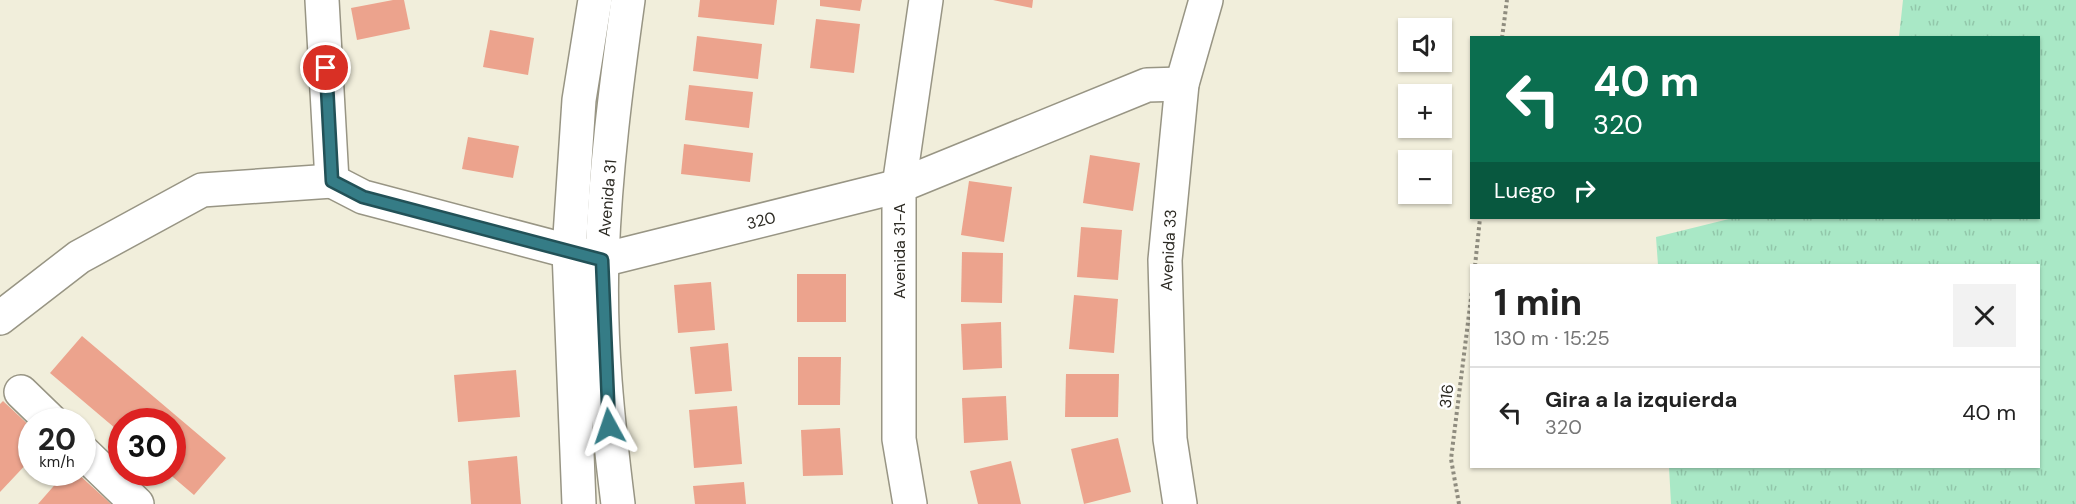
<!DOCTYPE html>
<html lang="es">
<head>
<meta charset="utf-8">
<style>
	body { margin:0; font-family:"DM Sans",sans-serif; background:#f2f2f2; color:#222; height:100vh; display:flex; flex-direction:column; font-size:22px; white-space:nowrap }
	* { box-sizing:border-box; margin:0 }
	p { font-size:20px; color:#767676 }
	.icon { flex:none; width:33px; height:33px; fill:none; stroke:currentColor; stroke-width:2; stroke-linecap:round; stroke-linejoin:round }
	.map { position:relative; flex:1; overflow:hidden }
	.panel { position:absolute; left:1470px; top:264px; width:570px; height:204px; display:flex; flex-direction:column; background:#fff; border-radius:0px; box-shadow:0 2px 4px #0004 }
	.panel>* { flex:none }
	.guide { position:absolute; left:1470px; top:36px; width:570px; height:183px; border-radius:0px; box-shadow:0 2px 4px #0004; background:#0b6e4f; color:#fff; overflow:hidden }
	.controls { position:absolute; left:1398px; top:18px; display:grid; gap:12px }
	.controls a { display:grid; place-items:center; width:54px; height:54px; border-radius:0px; background:#fff; box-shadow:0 2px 4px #0004; font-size:30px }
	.speed { position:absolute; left:18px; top:408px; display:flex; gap:12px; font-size:30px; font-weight:700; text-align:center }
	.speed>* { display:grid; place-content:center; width:78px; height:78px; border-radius:50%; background:#fff; box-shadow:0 2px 4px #0004; line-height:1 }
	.speed small { font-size:15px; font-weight:400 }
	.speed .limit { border:9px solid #d22; background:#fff; color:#111 }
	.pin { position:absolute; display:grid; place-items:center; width:51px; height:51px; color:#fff; margin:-26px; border:3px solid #fff; border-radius:50%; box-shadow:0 2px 6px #0007 }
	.me { position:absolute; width:66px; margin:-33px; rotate:355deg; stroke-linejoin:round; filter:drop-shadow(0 0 4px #0008) }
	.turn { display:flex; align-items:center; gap:21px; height:126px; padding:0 24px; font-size:27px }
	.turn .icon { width:78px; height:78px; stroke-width:2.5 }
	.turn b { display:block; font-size:42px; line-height:51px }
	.then { display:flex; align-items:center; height:57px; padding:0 24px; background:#0003; gap:12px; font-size:22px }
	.round { display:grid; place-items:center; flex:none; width:63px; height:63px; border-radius:0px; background:#f2f2f2 }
	.summary { display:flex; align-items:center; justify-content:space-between; height:102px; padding:0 24px }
	h1 { font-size:36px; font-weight:800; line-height:45px }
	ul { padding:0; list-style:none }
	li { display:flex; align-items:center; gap:18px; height:90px; padding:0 24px; border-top:2px solid #e0e0e0 }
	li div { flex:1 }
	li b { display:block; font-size:22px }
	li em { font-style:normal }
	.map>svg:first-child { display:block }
	.grass { fill:url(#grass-tufts) }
	.building { fill:#eca38d }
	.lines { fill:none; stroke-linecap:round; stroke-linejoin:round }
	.minor-casing { stroke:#989584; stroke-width:36 }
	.path { stroke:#8f8c7f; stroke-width:4; stroke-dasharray:3 3; stroke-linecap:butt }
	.minor { stroke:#fff; stroke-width:33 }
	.route-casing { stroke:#225157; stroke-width:15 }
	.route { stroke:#357c86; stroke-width:10 }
	.labels { text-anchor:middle; stroke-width:5; stroke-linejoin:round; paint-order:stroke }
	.street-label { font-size:16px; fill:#2c2a23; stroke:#fff }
</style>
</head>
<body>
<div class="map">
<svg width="2076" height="504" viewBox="0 0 2076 504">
	<defs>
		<pattern id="grass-tufts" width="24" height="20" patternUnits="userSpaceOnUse" patternTransform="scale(1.5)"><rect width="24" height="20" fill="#a9e8c6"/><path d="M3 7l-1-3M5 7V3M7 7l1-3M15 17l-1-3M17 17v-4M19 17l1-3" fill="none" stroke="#92c7aa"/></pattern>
	</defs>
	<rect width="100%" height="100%" fill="#f1eedb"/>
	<path class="grass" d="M 1903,0 L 2076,0 L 2076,504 L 1671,504 L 1669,467 L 2038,466 L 2038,266 L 1658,265 L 1656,237 L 1733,218 L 2038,218 L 2038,38 L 1899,37 Z"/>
	<g class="building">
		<path d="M 393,0 L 404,0 L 410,29 L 357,40 L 351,8 Z"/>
		<path d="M 700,0 L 777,0 L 774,25 L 698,17 Z"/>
		<path d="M 820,0 L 862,0 L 860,11 L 820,6 Z"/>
		<path d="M 993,0 L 1033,0 L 1032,8 Z"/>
		<path d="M 816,19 L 860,24 L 854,73 L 810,68 Z"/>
		<path d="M 490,30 L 534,38 L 528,75 L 483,67 Z"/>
		<path d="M 697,36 L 762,44 L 758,79 L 693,71 Z"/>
		<path d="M 689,85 L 753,92 L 749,128 L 685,120 Z"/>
		<path d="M 468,137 L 519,146 L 513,178 L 462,169 Z"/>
		<path d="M 684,144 L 753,153 L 750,182 L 681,174 Z"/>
		<path d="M 1090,155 L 1140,163 L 1133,211 L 1083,203 Z"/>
		<path d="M 969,181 L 1012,187 L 1004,242 L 961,235 Z"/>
		<path d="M 1081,227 L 1122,230 L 1118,280 L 1077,277 Z"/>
		<path d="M 962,252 L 1003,253 L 1002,303 L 961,302 Z"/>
		<rect x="797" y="274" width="49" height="48"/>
		<path d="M 711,282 L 715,330 L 678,333 L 674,285 Z"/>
		<path d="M 1074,295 L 1118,299 L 1114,353 L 1069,349 Z"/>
		<path d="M 1001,322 L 1002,368 L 963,370 L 961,324 Z"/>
		<path d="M 82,336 L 226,458 L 194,495 L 167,472 L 172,472 L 172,422 L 122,422 L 122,434 L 50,373 Z"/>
		<path d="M 728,343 L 732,391 L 695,394 L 690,347 Z"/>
		<path d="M 798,357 L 841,357 L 840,405 L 798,405 Z"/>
		<path d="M 516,370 L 520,417 L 458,422 L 454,375 Z"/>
		<path d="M 1066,374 L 1119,374 L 1118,417 L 1065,417 Z"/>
		<path d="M 1006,396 L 1008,440 L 964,443 L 962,398 Z"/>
		<path d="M 3,401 L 32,428 L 32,458 L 0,492 L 0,404 Z"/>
		<path d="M 737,406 L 742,464 L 694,468 L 689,410 Z"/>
		<path d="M 840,428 L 843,475 L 803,476 L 801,430 Z"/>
		<path d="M 1118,438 L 1131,492 L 1084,504 L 1071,449 Z"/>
		<path d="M 517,456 L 521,504 L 471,504 L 468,461 Z"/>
		<path d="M 1011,461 L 1021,504 L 978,504 L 970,471 Z"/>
		<path d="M 66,472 L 76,472 L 111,504 L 38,504 Z"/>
		<path d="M 744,482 L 746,504 L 695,504 L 693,486 Z"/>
	</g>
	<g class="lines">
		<g class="minor-casing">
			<g id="minor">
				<path d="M 322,0 L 332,181"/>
				<path d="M 332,181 L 363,197 L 602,260 L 899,186 L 1147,85 L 1182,84"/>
				<path d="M 0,318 L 79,257 L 202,190 L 332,181"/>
				<path d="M 21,392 L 52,422"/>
				<path d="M 82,451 L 137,504"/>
				<path d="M 579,504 L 569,251 L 579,100 L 595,0"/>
				<path d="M 618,504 C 608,423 599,340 602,259 C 605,172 616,86 628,0"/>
				<path d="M 910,504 L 899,439 L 899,186 L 926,0"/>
				<path d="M 1180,504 L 1170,439 L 1165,260 L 1182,84 L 1206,0"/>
			</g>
		</g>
		<g class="path">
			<path d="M 1502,38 L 1507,0"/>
			<path d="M 1475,266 L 1480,218"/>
			<path d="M 1459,504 L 1451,459 L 1472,290"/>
		</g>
		<use href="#minor" class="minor"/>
	</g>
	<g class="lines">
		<g class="route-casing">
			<path id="route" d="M 326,68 L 332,181 L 363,197 L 602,260 L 609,426"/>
		</g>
		<use href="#route" class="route"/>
	</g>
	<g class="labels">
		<g class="street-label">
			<text transform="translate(607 198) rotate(-85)" y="6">Avenida 31</text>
			<text transform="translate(761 220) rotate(-14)" y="6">320</text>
			<text transform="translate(1168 250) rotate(-87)" y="6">Avenida 33</text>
			<text transform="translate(899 251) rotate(-90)" y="6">Avenida 31-A</text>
			<text transform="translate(1446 396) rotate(-83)" y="6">316</text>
		</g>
	</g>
</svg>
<div class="controls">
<a><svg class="icon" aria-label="sound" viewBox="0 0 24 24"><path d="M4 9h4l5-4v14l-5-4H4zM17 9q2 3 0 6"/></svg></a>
<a>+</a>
<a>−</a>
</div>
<div class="speed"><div>20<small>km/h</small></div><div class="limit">30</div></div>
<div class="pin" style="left:326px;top:68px;background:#d93025"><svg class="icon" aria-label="arrive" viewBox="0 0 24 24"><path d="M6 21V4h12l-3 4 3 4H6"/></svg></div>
<svg class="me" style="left:609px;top:426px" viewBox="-20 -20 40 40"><path d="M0-17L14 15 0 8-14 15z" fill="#357c86" stroke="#fff" stroke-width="4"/></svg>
<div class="guide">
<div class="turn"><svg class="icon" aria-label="left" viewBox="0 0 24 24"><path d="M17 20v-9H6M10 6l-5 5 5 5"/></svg><div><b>40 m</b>320</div></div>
<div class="then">Luego<svg class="icon" aria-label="right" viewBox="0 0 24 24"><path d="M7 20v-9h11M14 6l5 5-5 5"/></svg></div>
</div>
<section class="panel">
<div class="summary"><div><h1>1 min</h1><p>130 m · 15:25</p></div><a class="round"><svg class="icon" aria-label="close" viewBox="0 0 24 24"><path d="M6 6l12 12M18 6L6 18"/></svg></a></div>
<ul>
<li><svg class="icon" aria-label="left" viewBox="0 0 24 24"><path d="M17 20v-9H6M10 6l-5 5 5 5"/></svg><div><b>Gira a la izquierda</b><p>320</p></div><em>40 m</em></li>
</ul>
</section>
</div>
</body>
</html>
